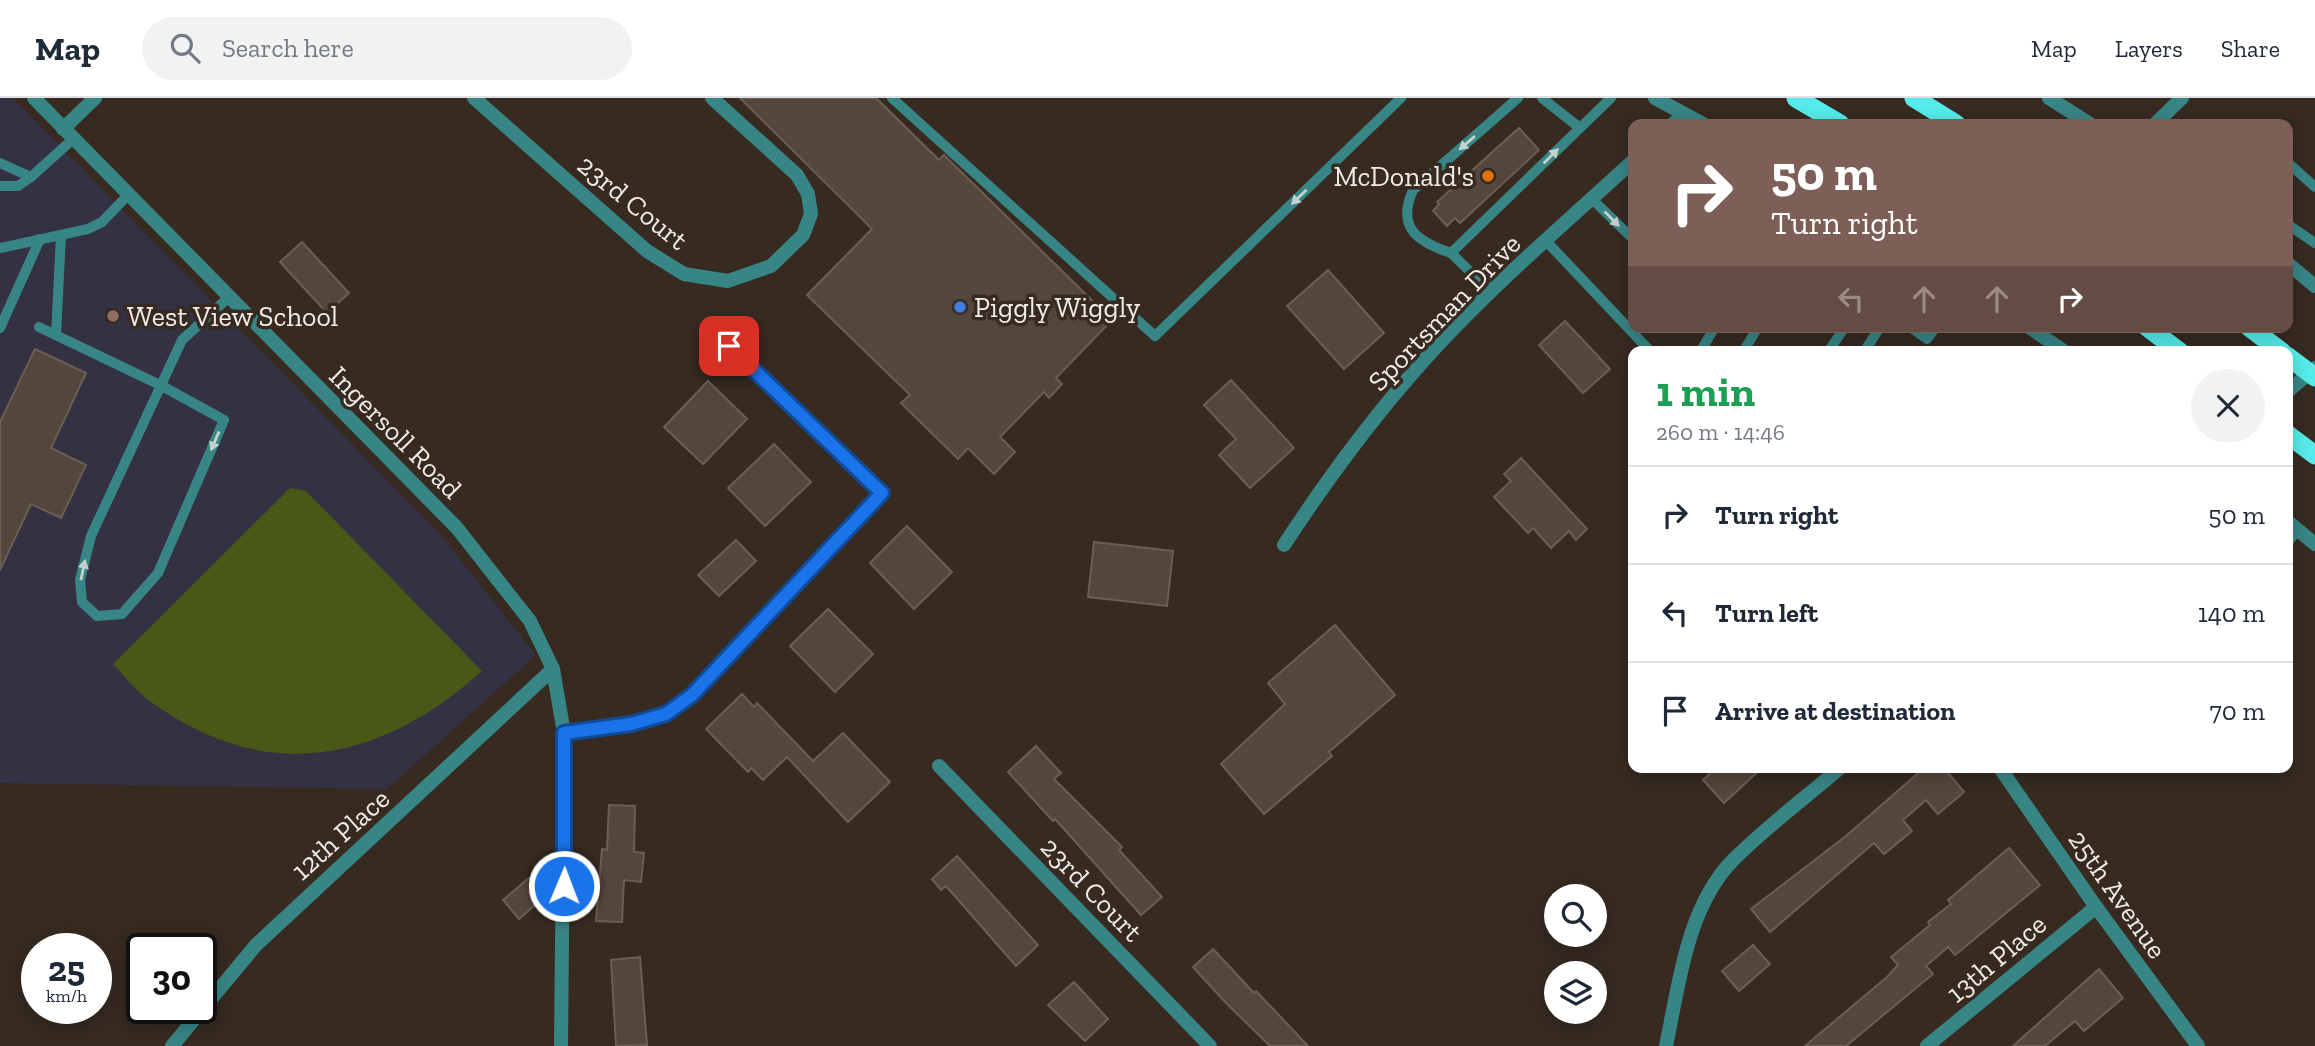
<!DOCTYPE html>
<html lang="en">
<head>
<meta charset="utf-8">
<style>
	body { margin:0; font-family:"Zilla Slab",serif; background:#f2f2f3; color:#1f2937; height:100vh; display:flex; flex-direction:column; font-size:26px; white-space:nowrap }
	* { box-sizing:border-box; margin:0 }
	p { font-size:23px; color:#747a83 }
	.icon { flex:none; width:38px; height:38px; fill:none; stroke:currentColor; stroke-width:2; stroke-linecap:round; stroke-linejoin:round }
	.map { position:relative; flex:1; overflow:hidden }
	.sheet { position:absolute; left:1628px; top:248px; width:665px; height:427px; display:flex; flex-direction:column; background:#fff; border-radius:14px; box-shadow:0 4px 18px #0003 }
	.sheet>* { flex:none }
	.guide { position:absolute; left:1628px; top:21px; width:665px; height:214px; border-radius:14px; box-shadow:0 4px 18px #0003; background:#7e5f57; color:#fff; overflow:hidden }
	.fabs { position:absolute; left:1544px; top:786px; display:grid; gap:14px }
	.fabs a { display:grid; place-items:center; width:63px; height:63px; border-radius:50%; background:#fff; box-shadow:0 4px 18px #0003; font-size:35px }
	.speed { position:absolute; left:21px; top:835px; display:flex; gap:14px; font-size:35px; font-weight:700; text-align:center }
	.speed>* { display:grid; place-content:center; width:91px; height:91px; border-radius:50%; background:#fff; box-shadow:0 4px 18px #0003; line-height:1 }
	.speed small { font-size:18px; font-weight:400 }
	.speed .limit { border:4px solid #111; border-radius:10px; background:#fff; color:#111 }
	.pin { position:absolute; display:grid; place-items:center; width:60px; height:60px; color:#fff; margin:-30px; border-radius:14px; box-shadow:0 4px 10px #0006 }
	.me { position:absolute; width:77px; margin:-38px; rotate:1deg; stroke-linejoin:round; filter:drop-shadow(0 0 5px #0008) }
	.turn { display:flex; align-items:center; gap:24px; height:147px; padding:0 28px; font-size:32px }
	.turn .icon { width:91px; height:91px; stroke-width:2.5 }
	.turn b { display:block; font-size:49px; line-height:60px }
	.lanes { display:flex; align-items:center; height:66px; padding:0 28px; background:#0003; justify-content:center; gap:35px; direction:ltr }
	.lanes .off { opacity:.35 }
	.round { display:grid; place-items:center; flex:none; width:74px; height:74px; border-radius:37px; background:#f2f2f3 }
	.overview { display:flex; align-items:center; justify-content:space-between; height:119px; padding:0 28px }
	h1 { font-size:42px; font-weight:700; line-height:52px; color:#1e9e55 }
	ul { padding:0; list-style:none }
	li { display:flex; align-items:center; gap:21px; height:98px; padding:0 28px; border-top:2px solid #e0e1e3 }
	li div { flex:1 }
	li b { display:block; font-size:26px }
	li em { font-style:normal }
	header { display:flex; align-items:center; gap:42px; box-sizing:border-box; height:98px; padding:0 35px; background:#fff; border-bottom:2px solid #e0e1e3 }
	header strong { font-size:33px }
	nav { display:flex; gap:38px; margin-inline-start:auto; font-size:24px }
	.search { width:490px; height:63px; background:#f2f2f3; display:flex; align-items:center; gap:18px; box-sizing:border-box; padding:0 24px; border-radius:38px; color:#747a83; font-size:26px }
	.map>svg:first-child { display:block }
	.education { fill:#343142 }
	.green { fill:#495717 }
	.building { fill:#53463d; stroke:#6c5e54; stroke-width:2 }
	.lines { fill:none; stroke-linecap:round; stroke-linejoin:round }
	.service { stroke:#388585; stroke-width:10 }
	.minor { stroke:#388585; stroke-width:14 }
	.tertiary { stroke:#388585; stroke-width:14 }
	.trunk { stroke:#56ebea; stroke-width:19 }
	.oneway { fill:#c4d2cd }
	.route-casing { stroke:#114b97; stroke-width:18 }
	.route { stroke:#1a73e8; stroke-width:12 }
	.food-dot { fill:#e8710a; stroke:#362a21; stroke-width:2.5 }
	.shop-dot { fill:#3f7fe0; stroke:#362a21; stroke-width:2.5 }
	.education-dot { fill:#8d6e63; stroke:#362a21; stroke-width:2.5 }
	.labels { text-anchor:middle; stroke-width:7; stroke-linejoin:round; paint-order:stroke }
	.poi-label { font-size:28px; fill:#f3ebe5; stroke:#362a21; text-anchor:start }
	.street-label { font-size:28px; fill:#f3ebe5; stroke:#362a21 }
</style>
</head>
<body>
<header>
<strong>Map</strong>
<div class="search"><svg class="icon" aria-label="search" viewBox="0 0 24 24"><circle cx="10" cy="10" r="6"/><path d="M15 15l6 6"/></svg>Search here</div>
<nav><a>Map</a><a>Layers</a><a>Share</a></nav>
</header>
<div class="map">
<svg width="2315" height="948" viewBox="0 0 2315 948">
	<rect width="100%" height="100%" fill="#362a21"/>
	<path class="education" d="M 0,0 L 13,0 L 440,436 L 536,557 L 387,691 L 0,685 Z"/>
	<path class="green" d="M 290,390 L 306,393 L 482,573 C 381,664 267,688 151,604 C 137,594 125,579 113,566 Z"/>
	<g class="building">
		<path d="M 740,0 L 876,0 L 939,62 L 944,57 L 948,61 L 1112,222 L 1056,280 L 1062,286 L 1049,300 L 1044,294 L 1000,339 L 1015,354 L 994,376 L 968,350 L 958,361 L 901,305 L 910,297 L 807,197 L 872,131 Z"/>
		<path d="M 1519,30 L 1539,52 L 1460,125 L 1455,120 L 1447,128 L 1433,113 L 1439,106 L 1437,104 Z"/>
		<path d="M 302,144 L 349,195 L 327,215 L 280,164 Z"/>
		<path d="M 1328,172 L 1384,235 L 1344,271 L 1287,208 Z"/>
		<path d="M 1565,223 L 1610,271 L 1583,295 L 1539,247 Z"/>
		<path d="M 35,251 L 86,275 L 51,350 L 86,367 L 61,420 L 31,406 L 0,472 L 0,324 Z"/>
		<path d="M 1231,282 L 1294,350 L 1250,390 L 1219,357 L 1236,341 L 1204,307 Z"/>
		<path d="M 708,283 L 747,321 L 703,366 L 664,329 Z"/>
		<path d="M 774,346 L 811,384 L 765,428 L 728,390 Z"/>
		<path d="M 1521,360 L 1587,431 L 1576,442 L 1569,433 L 1551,450 L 1533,430 L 1528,435 L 1494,399 L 1511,383 L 1504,376 Z"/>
		<path d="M 907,428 L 952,474 L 914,511 L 870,465 Z"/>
		<path d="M 736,442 L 756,463 L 719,498 L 698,477 Z"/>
		<path d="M 1094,444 L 1173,453 L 1167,508 L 1088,499 Z"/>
		<path d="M 828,511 L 873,556 L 835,594 L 790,548 Z"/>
		<path d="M 1335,527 L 1395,597 L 1329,654 L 1332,658 L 1264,716 L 1221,666 L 1285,606 L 1268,585 Z"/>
		<path d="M 742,596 L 754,609 L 757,605 L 813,663 L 843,635 L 890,684 L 848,724 L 787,659 L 763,682 L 751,670 L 748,674 L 706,631 Z"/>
		<path d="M 1036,648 L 1061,675 L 1054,681 L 1122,749 L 1119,752 L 1162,799 L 1141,817 L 1055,721 L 1053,723 L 1008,674 Z"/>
		<path d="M 1716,670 L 1762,670 L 1724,705 L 1703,682 Z"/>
		<path d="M 1924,670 L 1944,670 L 1964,694 L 1938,716 L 1926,702 L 1903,722 L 1912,733 L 1884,756 L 1874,745 L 1770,834 L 1751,811 L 1846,738 Z"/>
		<path d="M 609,707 L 635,708 L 634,754 L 644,755 L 641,784 L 624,782 L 622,824 L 596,823 L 602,751 L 607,752 Z"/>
		<path d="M 2009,750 L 2040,787 L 1955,857 L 1948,849 L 1926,868 L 1933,876 L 1846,948 L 1805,948 L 1887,879 L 1898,867 L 1891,859 L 1930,827 L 1928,824 L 1951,806 L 1948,802 Z"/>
		<path d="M 957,758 L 1038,847 L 1016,868 L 946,788 L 941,792 L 932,781 Z"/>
		<path d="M 529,780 L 544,799 L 519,821 L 503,802 Z"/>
		<path d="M 1753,847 L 1770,866 L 1739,893 L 1722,873 Z"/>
		<path d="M 1213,851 L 1254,895 L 1256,893 L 1308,948 L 1270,948 L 1226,905 L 1193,869 Z"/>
		<path d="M 640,859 L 647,947 L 616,948 L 611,862 Z"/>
		<path d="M 2099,871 L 2123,900 L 2084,933 L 2075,923 L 2045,948 L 2013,948 Z"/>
		<path d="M 1074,884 L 1108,921 L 1085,943 L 1048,907 Z"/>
	</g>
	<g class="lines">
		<g class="service">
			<path d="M 892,0 L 1155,238 L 1401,0"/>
			<path d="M 1518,0 L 1413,92 C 1396,130 1418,144 1451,155 L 1611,0"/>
			<path d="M 1542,0 L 1580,30"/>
			<path d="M 2287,64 L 2315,89"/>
			<path d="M 0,65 L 31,79 L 18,88 L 0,88"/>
			<path d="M 31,79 L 73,41"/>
			<path d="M 1592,101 L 1633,141"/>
			<path d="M 2287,126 L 2315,145"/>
			<path d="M 1547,144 L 1651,254"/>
			<path d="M 0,150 L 88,131 L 102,124 L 128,97"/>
			<path d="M 1451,155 L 1491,194"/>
			<path d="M 39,229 L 162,288 L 224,322 L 158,475 L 122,516 L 97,518 L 82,504 L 80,482 L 91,438 L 182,242 L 229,199"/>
			<path d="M 1910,229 L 1927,241 L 1936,229"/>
			<path d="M 0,230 L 40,141"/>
			<path d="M 56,237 L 61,137"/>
			<path d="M 1700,254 L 1715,229"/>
			<path d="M 1743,254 L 1758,229"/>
			<path d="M 1828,254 L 1845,229"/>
			<path d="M 1864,254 L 1880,229"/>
			<path d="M 2287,445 L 2298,432"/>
			<path d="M 564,635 L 631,626 L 666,616 L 692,597 L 882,395 L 729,248"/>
		</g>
		<g class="minor">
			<path d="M 34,0 L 457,430 L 530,523 L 553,571 L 564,635 L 561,948"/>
			<path d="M 474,0 L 647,153 L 684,176 L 728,183 L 771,168 L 803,137 L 811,116 L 808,96 L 797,77 L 712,0"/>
			<path d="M 1673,26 L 1684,16"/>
			<path d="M 2155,26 L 2182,0"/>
			<path d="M 63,31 L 95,0"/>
			<path d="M 2287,294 L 2315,270"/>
			<path d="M 1284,447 C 1324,386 1369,324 1418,269 C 1483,195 1560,130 1633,63"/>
			<path d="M 939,668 L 1210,948"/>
			<path d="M 2000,670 L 2096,809 L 2198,948"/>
			<path d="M 172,948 L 256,847 L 553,571"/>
			<path d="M 1666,948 C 1679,886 1687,809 1733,762 C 1766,729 1805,700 1840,670"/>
			<path d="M 1927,948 L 2096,809"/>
		</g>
		<g class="tertiary">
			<path d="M 1655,0 L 1703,26"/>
			<path d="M 2049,0 L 2090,26"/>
			<path d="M 2287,165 L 2315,188"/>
			<path d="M 2029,229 L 2065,254"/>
			<path d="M 2287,423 L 2315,446"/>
		</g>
		<g class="trunk">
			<path d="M 1796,0 L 1840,26"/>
			<path d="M 1914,0 L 1956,26"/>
			<path d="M 2147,229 L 2180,254"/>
			<path d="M 2249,229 L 2282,254"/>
			<path d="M 2287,258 L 2315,279"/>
			<path d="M 2287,336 L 2315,357"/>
		</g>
	</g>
	<defs><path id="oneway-solid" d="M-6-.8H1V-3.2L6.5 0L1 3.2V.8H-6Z" transform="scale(1.75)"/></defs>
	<g class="oneway">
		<use href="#oneway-solid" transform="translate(1467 45) rotate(139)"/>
		<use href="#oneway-solid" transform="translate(1551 58) rotate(-45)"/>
		<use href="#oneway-solid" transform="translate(1299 99) rotate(136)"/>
		<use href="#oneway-solid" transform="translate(1612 121) rotate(45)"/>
		<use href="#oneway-solid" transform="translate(215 343) rotate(113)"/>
		<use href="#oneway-solid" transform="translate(83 472) rotate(-78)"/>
	</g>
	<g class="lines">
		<g class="route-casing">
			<path id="route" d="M 564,788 L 564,635 L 631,626 L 666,616 L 692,597 L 882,395 L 729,248"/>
		</g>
		<use href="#route" class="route"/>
	</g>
	<circle class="food-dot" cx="1488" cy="78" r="7"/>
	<circle class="shop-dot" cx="960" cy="209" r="7"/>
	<circle class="education-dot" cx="113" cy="218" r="7"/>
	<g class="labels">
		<g class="poi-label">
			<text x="1474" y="88" text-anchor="end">McDonald's</text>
			<text x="974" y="219">Piggly Wiggly</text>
			<text x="127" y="228">West View School</text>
		</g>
		<g class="street-label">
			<text transform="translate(633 104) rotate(39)" y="10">23rd Court</text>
			<text transform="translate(1444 214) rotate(-46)" y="10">Sportsman Drive</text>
			<text transform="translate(396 334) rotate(45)" y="10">Ingersoll Road</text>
			<text transform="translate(340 736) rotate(-42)" y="10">12th Place</text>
			<text transform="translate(1092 791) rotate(46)" y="10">23rd Court</text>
			<text transform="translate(2118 796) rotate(55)" y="10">25th Avenue</text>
			<text transform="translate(1996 860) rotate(-40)" y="10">13th Place</text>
		</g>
	</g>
</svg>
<div class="fabs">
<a><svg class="icon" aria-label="search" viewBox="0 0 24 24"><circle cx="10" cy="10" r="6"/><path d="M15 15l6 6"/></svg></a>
<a><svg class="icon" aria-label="layers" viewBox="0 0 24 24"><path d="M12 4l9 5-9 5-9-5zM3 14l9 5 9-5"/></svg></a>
</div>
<div class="speed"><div>25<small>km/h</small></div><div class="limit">30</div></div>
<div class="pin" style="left:729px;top:248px;background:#d93025"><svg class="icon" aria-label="arrive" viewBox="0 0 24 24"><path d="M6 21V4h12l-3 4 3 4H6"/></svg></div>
<svg class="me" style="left:564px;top:788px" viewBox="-20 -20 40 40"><circle r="17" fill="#1a73e8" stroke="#fff" stroke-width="3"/><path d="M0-11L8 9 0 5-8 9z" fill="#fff"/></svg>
<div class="guide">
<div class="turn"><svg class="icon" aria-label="right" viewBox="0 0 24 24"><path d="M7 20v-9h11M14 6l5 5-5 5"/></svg><div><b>50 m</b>Turn right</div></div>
<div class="lanes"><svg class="icon off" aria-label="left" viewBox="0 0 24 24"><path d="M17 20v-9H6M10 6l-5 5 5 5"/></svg><svg class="icon off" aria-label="ahead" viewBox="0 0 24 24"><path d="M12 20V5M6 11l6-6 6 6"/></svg><svg class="icon off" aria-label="ahead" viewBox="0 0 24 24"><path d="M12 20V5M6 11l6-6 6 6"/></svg><svg class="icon" aria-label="right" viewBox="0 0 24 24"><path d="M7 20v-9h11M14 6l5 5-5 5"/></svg></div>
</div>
<section class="sheet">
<div class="overview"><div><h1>1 min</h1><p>260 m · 14:46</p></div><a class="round"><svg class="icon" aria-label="close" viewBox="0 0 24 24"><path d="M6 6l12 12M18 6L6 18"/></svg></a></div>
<ul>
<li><svg class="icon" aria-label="right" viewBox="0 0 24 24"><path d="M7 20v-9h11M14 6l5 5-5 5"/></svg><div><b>Turn right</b></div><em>50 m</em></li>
<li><svg class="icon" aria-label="left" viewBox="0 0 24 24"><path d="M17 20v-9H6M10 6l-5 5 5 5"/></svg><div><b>Turn left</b></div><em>140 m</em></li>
<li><svg class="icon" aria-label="arrive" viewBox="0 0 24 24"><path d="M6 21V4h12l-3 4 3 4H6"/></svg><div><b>Arrive at destination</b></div><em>70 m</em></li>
</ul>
</section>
</div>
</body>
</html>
